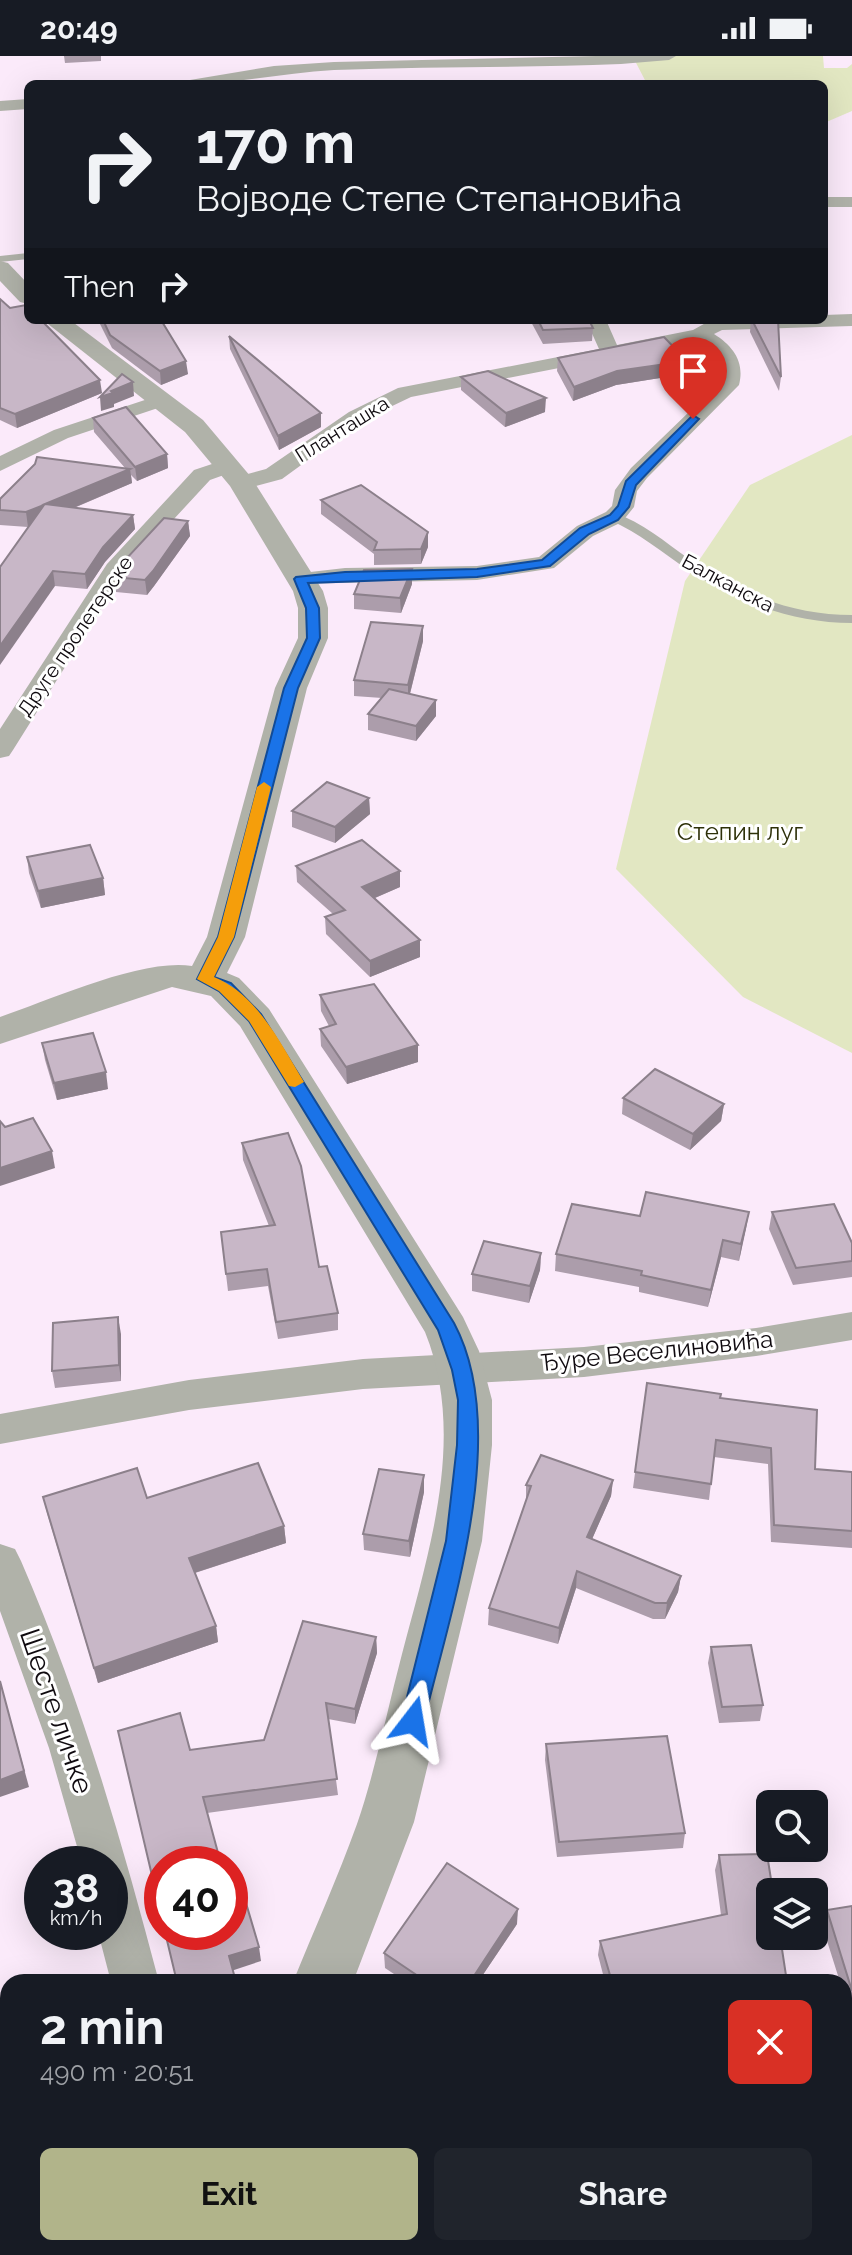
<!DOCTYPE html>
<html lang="en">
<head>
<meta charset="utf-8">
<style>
	body { margin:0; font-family:Raleway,sans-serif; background:#20242c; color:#f1f3f6; height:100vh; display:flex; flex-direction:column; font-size:30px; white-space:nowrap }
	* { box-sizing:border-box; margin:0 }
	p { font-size:26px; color:#9ea1a6 }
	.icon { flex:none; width:44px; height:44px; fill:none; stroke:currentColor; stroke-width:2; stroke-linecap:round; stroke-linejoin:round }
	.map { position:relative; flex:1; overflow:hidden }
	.panel { position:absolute; left:0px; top:1918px; width:852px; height:282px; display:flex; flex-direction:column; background:#171b24; border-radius:24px 24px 0 0; box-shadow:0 8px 32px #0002 }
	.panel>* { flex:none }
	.hud { position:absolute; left:24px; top:24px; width:804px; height:244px; border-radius:12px; box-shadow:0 8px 32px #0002; background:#171b24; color:#f1f3f6; overflow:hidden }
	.fabs { position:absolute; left:756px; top:1734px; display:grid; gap:16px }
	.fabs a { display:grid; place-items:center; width:72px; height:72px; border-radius:12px; background:#171b24; box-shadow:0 8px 32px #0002; font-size:40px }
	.speed { position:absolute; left:24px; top:1790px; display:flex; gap:16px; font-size:40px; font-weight:700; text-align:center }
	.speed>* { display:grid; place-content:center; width:104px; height:104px; border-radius:50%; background:#171b24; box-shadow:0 8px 32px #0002; line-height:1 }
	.speed small { font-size:20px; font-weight:400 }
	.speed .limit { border:12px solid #d22; background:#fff; color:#111 }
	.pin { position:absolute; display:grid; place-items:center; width:68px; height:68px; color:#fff; margin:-82px -34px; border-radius:50% 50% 50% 0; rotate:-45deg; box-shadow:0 0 8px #0007 }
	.pin .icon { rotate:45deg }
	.me { position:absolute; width:88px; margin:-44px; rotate:14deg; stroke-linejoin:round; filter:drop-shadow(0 0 6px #0008) }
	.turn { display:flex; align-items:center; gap:28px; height:168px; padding:0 40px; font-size:36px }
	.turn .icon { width:104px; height:104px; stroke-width:2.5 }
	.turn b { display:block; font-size:56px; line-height:68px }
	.then { display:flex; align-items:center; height:76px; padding:0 40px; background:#0003; gap:16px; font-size:30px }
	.round { display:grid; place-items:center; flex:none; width:84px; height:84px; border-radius:12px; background:#20242c }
	.summary { display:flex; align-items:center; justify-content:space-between; height:136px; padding:0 40px }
	h1 { font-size:48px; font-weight:700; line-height:60px }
	.primary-button { display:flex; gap:16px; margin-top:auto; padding:16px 40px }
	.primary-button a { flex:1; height:92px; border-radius:12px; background:#b1b48a; color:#111; font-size:32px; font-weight:700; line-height:92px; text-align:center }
	.primary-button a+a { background:#20242c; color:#f1f3f6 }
	.status { display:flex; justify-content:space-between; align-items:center; height:56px; padding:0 40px; background:#171b24; direction:ltr }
	.status svg { height:22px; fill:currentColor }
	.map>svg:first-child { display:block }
	.green { fill:#e2e7c2 }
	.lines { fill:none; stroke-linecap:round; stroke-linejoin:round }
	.service { fill:#b0b2a9; fill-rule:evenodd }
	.minor { fill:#b0b2a9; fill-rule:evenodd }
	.tertiary { fill:#b0b2a9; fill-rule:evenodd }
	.wall { fill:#ac9dab }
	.shaded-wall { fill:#8c808b }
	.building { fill:#c8b7c7; stroke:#8c808b; stroke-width:2 }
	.route { fill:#1a73e8; stroke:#114b97; stroke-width:2 }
	.slow { fill:#f59e0b }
	.labels { text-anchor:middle; stroke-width:6; stroke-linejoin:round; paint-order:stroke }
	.far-street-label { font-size:20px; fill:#0f0a0f; stroke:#fff }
	.park-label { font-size:24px; fill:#2d3008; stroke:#fff }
	.street-label { font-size:24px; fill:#0f0a0f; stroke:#fff }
	.near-street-label { font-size:28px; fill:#0f0a0f; stroke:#fff }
</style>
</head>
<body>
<div class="status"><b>20:49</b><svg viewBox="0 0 49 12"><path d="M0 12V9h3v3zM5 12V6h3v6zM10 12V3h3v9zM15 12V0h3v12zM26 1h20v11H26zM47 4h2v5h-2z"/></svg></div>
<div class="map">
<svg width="852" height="2199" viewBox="0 0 852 2199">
	<rect width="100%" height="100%" fill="#fbeafa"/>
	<g class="green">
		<path d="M 670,0 L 823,0 L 824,12 L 847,12 L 852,8 L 852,55 L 824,67 L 824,28 L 647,28 L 634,3 Z"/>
		<path d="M 852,379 L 852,997 L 743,941 L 616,813 L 685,525 L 750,429 Z"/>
	</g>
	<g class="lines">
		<g class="service">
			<path d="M 28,197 L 28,203 L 0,206 L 0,200 Z"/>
			<path d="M 614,457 C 642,466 665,486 689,503 C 738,537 792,559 852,559 L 852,567 C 792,567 738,546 688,514 C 662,496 639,477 610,464 L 608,461 Z"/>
		</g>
		<g class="minor">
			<path d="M 596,0 L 676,0 L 669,4 L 621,8 C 526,12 430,10 334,14 C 283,17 233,28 183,28 L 190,24 L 274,10 L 334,6 Z"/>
			<path d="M 28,43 L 28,53 L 0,55 L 0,45 Z"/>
			<rect x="824" y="141" width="28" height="10"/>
			<path d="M 852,258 L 852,270 L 722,274 L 714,278 C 733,290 745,306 739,329 L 647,422 L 637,435 L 634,451 L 622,466 L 593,480 L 554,512 L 477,524 L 293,528 L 289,523 L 293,518 L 345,512 L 477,510 L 539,501 L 577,470 L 606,456 L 612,450 L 615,434 L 631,412 L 719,327 L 719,305 L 713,296 L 697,285 L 411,341 L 363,364 L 282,423 L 241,434 L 230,427 L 233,422 L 266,413 L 349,356 L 398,332 L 599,293 L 586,264 L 606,264 L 617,289 L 693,274 L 711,264 L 824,264 L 824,259 Z"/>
			<path d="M 163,338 L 173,344 L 170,348 L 68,382 L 0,415 L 0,400 L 54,374 Z"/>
			<path d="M 227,403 L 238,410 L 235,415 L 210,424 L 124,517 L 13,694 L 9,700 L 0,702 L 0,673 L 107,508 L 194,414 Z"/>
			<path d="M 852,1256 L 852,1284 L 756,1300 L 584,1321 L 363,1333 L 189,1354 L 0,1388 L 0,1358 L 189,1324 L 363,1303 L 584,1291 L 756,1272 Z"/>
			<path d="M 0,1488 L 15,1493 L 21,1505 C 81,1643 121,1782 159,1926 L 111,1926 L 98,1876 L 110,1876 L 110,1808 L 82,1808 L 49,1692 L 0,1555 Z"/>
			<path d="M 852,1998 L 852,2048 L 844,2050 L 844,2000 Z"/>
			<path d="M 184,2192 L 238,2192 L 236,2199 L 182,2199 Z"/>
		</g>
		<g class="tertiary">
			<path d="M 0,205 L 8,207 L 28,228 L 28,248 L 20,246 L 0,225 Z"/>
			<path d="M 43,264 L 70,264 L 203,364 L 251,421 L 323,535 L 328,552 L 328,582 L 307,632 L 245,881 L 227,917 L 239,922 L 269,953 L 463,1261 L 479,1295 L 492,1344 L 492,1389 L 482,1485 L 414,1766 L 353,1926 L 293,1926 C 314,1874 338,1821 357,1768 C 376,1713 387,1654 402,1598 C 429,1495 467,1380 425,1276 L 240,970 L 211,940 L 172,931 L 0,988 L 0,961 C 50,944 142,902 192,910 L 207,881 L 275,632 L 298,582 L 298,552 L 293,535 L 230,430 L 185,376 Z"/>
			<path d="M 8,2088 L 8,2152 L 0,2155 L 0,2091 Z"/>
		</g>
	</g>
	<g class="wall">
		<path d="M 64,0 L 101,0 L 101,5 L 65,7 Z"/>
		<path d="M 0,243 L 102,337 L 17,372 L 0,364 Z"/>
		<path d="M 98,264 L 161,264 L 188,318 L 161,329 L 112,292 Z"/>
		<path d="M 530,264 L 589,264 L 593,272 L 592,285 L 543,288 Z"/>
		<path d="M 751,264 L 778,264 L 781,321 L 779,335 L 750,276 Z"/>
		<path d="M 229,280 L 321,357 L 321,371 L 279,394 L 230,293 Z"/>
		<path d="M 558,302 L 687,305 L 685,318 L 616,329 L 573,345 L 557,315 Z"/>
		<path d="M 461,321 L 545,356 L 505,371 L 461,334 Z"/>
		<path d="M 93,362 L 167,398 L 168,412 L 137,425 L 131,419 L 132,427 L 74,452 L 133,459 L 135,473 L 105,506 L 87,533 L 55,530 L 28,471 L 0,469 L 0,443 L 125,412 L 94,376 Z"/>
		<path d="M 321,444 L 428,491 L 421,508 L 374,509 L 374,498 L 321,458 Z"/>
		<path d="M 188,465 L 190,480 L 154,530 L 147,539 L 116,536 L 114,521 Z"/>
		<path d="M 412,528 L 401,557 L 354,553 L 354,538 Z"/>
		<path d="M 423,570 L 423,585 L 410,638 L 436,660 L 416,685 L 368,674 L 368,658 L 382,642 L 354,640 L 354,624 Z"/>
		<path d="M 369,742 L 370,758 L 335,787 L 292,771 L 292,755 Z"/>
		<path d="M 27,801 L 103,822 L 105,839 L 41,852 L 29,817 Z"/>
		<path d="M 296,810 L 400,815 L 400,831 L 375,842 L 420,884 L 420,901 L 370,921 L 326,878 L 325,861 L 333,858 L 297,826 Z"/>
		<path d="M 320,939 L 418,1006 L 347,1028 L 321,990 L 320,973 L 329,970 L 321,955 Z"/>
		<path d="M 42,987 L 108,1033 L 57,1044 L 45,1004 Z"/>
		<path d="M 623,1042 L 724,1048 L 721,1065 L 690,1094 L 622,1058 Z"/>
		<path d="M 242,1087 L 319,1211 L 338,1257 L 338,1274 L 278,1283 L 268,1230 L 228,1235 L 221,1176 L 269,1170 L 243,1104 Z"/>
		<path d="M 749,1156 L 739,1205 L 721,1201 L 708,1251 L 639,1236 L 639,1231 L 555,1215 L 556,1198 L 640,1160 Z"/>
		<path d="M 772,1156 L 852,1187 L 852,1221 L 793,1229 L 769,1173 Z"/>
		<path d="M 541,1197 L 540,1214 L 529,1247 L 472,1235 L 472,1218 Z"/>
		<path d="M 121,1278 L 121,1325 L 55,1332 L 52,1315 Z"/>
		<path d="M 647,1327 L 720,1342 L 815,1413 L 852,1416 L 852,1492 L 771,1486 L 768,1408 L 714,1401 L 709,1444 L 633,1432 Z"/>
		<path d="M 424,1419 L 424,1436 L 410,1501 L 364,1494 L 363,1478 Z"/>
		<path d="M 613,1424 L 611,1440 L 592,1483 L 681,1520 L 678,1536 L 665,1563 L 653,1563 L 576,1532 L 558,1588 L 488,1569 L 489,1552 L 526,1445 L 526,1429 Z"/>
		<path d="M 43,1441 L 147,1442 L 284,1470 L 286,1487 L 195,1517 L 216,1570 L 218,1586 L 98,1627 L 47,1457 Z"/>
		<path d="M 376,1581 L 377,1597 L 355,1668 L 328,1663 L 338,1739 L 207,1757 L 190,1694 L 264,1684 Z"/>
		<path d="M 711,1591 L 763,1649 L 760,1665 L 719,1667 L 708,1607 Z"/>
		<path d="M 546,1688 L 685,1777 L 683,1792 L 557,1801 L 545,1704 Z"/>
		<path d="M 719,1799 L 787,1926 L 605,1926 L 598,1899 L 600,1885 L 721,1859 L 715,1814 Z"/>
		<path d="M 852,1850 L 852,1965 L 844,1939 L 844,1926 L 840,1926 L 822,1869 L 827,1854 Z"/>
		<path d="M 517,1868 L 478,1926 L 406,1926 L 385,1912 L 384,1897 Z"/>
	</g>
	<g class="shaded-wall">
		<path d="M 186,305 L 188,318 L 161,329 L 160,315 Z"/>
		<path d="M 687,305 L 685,318 L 616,329 L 573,345 L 574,331 L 617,315 Z"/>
		<path d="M 100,324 L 102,337 L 17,372 L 15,358 Z"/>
		<path d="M 133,326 L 134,340 L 114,348 L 114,351 L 101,355 L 100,341 L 111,335 Z"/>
		<path d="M 546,342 L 545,356 L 505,371 L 506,357 Z"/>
		<path d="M 321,357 L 321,371 L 279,394 L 278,380 Z"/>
		<path d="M 167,398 L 168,412 L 137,425 L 135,411 Z"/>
		<path d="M 130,413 L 132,427 L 47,463 L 45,448 Z"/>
		<path d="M 44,449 L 28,471 L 26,456 Z"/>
		<path d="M 133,459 L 135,473 L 105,506 L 87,533 L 85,518 L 103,491 Z"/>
		<path d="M 188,465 L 190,480 L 154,530 L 147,539 L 145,524 Z"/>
		<path d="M 428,476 L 428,491 L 421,508 L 421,493 Z"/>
		<path d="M 412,513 L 412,528 L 401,557 L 400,542 Z"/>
		<path d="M 53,515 L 55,530 L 0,609 L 0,590 Z"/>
		<path d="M 423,570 L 423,585 L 408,645 L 408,629 Z"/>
		<path d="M 436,644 L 436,660 L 416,685 L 416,670 Z"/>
		<path d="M 369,742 L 370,758 L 335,787 L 335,771 Z"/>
		<path d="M 400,815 L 400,831 L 363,847 L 362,831 Z"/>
		<path d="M 103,822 L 105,839 L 41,852 L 38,835 Z"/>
		<path d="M 420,884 L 420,901 L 370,921 L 370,905 Z"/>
		<path d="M 418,989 L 418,1006 L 347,1028 L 346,1011 Z"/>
		<path d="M 106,1016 L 108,1033 L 57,1044 L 54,1027 Z"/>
		<path d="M 724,1048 L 721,1065 L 690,1094 L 693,1078 Z"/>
		<path d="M 52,1095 L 55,1112 L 0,1130 L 0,1112 Z"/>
		<path d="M 749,1156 L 746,1173 L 739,1205 L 741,1188 Z"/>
		<path d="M 723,1184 L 721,1201 L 708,1251 L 711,1234 Z"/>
		<path d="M 541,1197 L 540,1214 L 529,1247 L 530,1230 Z"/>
		<path d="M 118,1261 L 121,1278 L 121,1325 L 119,1309 Z"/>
		<path d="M 424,1419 L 424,1436 L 410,1501 L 409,1485 Z"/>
		<path d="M 613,1424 L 611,1440 L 586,1497 L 587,1481 Z"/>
		<path d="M 284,1470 L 286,1487 L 191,1518 L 189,1502 Z"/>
		<path d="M 577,1515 L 576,1532 L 558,1588 L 559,1572 Z"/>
		<path d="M 681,1520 L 678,1536 L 665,1563 L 667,1547 Z"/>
		<path d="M 216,1570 L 218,1586 L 98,1627 L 94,1612 Z"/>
		<path d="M 376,1581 L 377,1597 L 355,1668 L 355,1653 Z"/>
		<path d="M 0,1625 L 29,1731 L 0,1741 Z"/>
		<path d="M 518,1853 L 517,1868 L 478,1926 L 470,1926 Z"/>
		<path d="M 259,1891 L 261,1905 L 231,1915 L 229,1900 Z"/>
	</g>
	<g class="building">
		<path d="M 0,243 L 10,252 L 26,249 L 28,251 L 28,264 L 41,264 L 100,324 L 15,358 L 0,352 Z"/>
		<path d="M 103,264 L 161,264 L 186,305 L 160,315 L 110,279 Z"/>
		<path d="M 538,264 L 589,264 L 593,272 L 543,274 Z"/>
		<path d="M 752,264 L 778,264 L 781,321 Z"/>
		<path d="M 229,280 L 321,357 L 278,380 Z"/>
		<path d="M 664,281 L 687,305 L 617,315 L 574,331 L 558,302 Z"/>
		<path d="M 488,315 L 546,342 L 506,357 L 461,321 Z"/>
		<path d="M 122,318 L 133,326 L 111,335 L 113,337 L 100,341 Z"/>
		<path d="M 126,351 L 167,398 L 135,411 L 93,362 Z"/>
		<path d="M 37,401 L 130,413 L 45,448 L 133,459 L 103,491 L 85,518 L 53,515 L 0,590 L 0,511 L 44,449 L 26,456 L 0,454 L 0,443 L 35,408 Z"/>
		<path d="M 361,429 L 428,476 L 421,493 L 374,494 L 377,486 L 321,444 Z"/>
		<path d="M 164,462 L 188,465 L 153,515 L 145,524 L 114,521 L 125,504 Z"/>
		<path d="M 412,513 L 400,542 L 354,538 L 364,514 Z"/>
		<path d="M 371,566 L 423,570 L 408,629 L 354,624 Z"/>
		<path d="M 389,633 L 436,644 L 416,670 L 368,658 Z"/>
		<path d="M 327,726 L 369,742 L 335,771 L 292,755 Z"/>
		<path d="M 362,784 L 400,815 L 362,831 L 420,884 L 370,905 L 325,861 L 345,854 L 296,810 Z"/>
		<path d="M 90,789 L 103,822 L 38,835 L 27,801 Z"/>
		<path d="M 374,928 L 418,989 L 346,1011 L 320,973 L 336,968 L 320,939 Z"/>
		<path d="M 93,977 L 106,1016 L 54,1027 L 42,987 Z"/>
		<path d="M 655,1013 L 724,1048 L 693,1078 L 623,1042 Z"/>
		<path d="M 33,1062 L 52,1095 L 0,1112 L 0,1065 L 5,1071 Z"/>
		<path d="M 288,1077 L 301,1110 L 319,1211 L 327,1210 L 338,1257 L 276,1266 L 267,1213 L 226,1218 L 221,1176 L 275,1169 L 242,1087 Z"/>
		<path d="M 646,1136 L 749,1156 L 741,1188 L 723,1184 L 711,1234 L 641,1219 L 642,1215 L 556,1198 L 572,1148 L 640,1160 Z"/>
		<path d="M 834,1148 L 852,1187 L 852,1205 L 796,1212 L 772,1156 Z"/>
		<path d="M 484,1185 L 541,1197 L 530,1230 L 472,1218 Z"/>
		<path d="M 118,1261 L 119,1309 L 52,1315 L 53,1267 Z"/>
		<path d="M 647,1327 L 721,1338 L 720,1342 L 817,1354 L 815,1413 L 852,1416 L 852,1475 L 774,1469 L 771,1392 L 716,1384 L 711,1428 L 635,1416 Z"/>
		<path d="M 541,1399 L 613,1424 L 587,1481 L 681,1520 L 667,1547 L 655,1547 L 577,1515 L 559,1572 L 489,1552 L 531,1430 L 526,1429 Z"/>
		<path d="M 258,1407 L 284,1470 L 189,1502 L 216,1570 L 94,1612 L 43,1441 L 137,1412 L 147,1442 Z"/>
		<path d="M 379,1413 L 424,1419 L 409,1485 L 363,1478 Z"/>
		<path d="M 303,1565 L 376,1581 L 355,1653 L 326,1647 L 337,1723 L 203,1741 L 221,1808 L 162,1808 L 162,1862 L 118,1675 L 180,1657 L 190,1694 L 264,1684 Z"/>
		<path d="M 751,1589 L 763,1649 L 722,1651 L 711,1591 Z"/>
		<path d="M 0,1625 L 24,1715 L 0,1724 Z"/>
		<path d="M 667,1680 L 685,1777 L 559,1786 L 546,1688 Z"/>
		<path d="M 767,1798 L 773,1836 L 770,1836 L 770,1880 L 780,1880 L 787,1926 L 612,1926 L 600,1885 L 727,1858 L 719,1799 Z"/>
		<path d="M 447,1807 L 518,1853 L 470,1926 L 427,1926 L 384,1897 Z"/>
		<path d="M 238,1820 L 259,1891 L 229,1900 L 236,1926 L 177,1926 L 165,1876 L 230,1876 L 230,1822 Z"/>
		<path d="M 852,1850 L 852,1935 L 827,1854 Z"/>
		<path d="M 852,2176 L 852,2199 L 781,2199 L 803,2192 L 844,2192 L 844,2179 Z"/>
		<path d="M 357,2192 L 751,2192 L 754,2199 L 358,2199 Z"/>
	</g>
	<path class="route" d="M 693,359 L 699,363 L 697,365 L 636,429 L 629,451 L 618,464 L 589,478 L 550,510 L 477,521 L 308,527 L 319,552 L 320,582 L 298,632 L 234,881 L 214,921 L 231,927 L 261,958 L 454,1267 C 512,1375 451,1553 424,1665 L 421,1673 L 413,1676 L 404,1673 L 401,1665 L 446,1485 L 457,1389 L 458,1344 L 452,1314 L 438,1274 L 249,965 L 219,935 L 197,923 L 218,881 L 284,632 L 307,582 L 306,552 L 294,523 L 296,521 L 345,516 L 477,513 L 542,504 L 580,472 L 610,459 L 618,450 L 626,425 Z"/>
	<path class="slow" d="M 264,726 L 271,731 L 234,881 L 214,921 C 257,938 281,988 304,1026 L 295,1031 L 289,1030 L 249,965 L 219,935 L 197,923 L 218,881 L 257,731 Z"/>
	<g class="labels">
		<g class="far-street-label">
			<text transform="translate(342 373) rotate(-32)" y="7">Планташка</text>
			<text transform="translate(728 527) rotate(28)" y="7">Балканска</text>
			<text transform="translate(75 580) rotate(-56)" y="7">Друге пролетерске</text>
		</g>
		<g class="park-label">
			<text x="740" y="784">Степин луг</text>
		</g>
		<g class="street-label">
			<text transform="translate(657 1295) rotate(-6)" y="8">Ђуре Веселиновића</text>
		</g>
		<g class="near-street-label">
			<text transform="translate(57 1655) rotate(71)" y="10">Шесте личке</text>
		</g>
	</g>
</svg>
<div class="fabs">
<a><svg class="icon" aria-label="search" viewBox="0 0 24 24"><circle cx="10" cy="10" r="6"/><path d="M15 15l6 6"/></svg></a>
<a><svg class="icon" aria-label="layers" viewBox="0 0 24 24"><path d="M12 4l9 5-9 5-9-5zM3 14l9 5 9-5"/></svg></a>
</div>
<div class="speed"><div>38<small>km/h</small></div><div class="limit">40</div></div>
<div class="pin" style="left:693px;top:363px;background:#d93025"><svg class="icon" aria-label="arrive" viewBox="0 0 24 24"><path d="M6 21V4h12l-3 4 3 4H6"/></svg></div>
<svg class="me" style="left:413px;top:1665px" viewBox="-20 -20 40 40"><path d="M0-17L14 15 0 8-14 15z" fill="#1a73e8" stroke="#fff" stroke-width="4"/></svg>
<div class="hud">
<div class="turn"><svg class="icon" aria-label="right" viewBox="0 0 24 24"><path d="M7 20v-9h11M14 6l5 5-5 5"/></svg><div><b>170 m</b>Војводе Степе Степановића</div></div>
<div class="then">Then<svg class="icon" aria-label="right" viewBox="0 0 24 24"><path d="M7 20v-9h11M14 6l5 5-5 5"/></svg></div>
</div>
<section class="panel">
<div class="summary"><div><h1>2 min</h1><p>490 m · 20:51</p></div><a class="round" style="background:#d93025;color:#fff"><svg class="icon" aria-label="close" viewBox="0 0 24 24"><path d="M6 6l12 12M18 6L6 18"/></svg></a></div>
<div class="primary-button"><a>Exit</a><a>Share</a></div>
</section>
</div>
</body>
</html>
